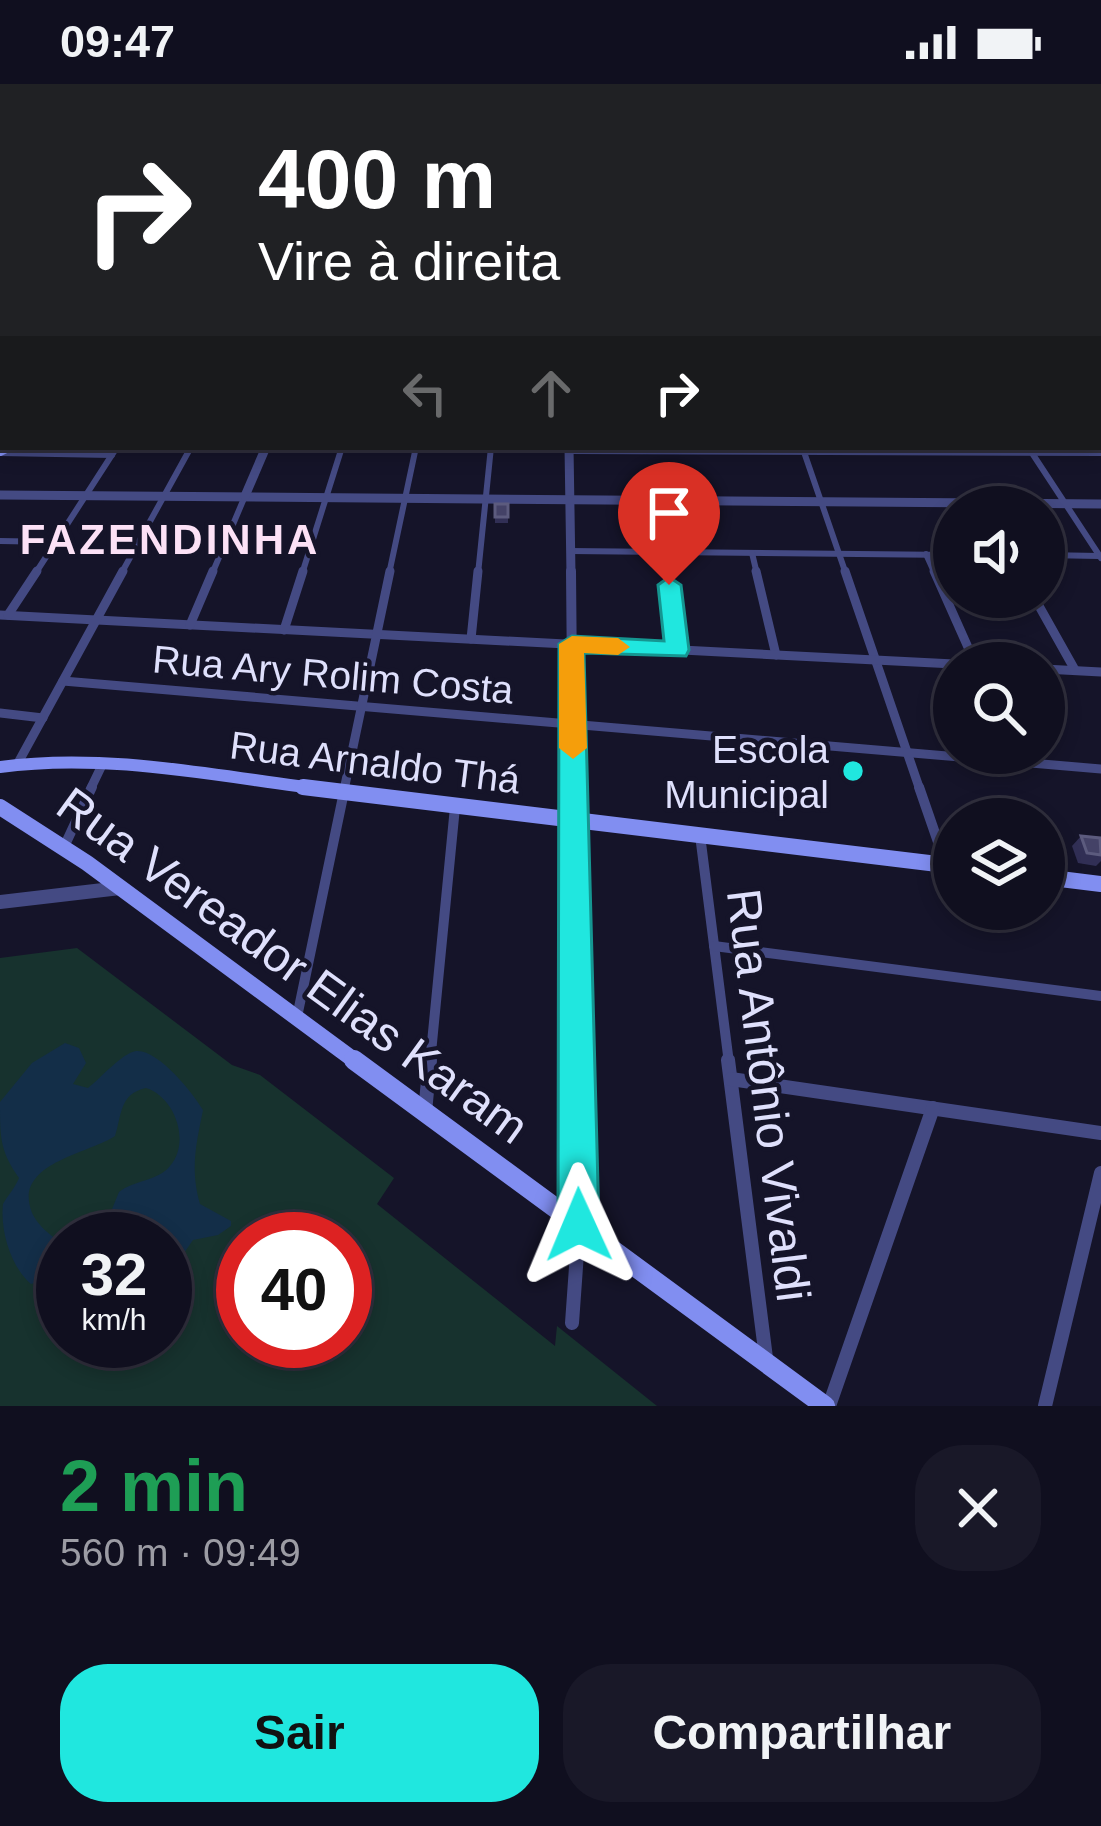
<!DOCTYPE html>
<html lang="pt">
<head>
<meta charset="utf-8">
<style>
	body { margin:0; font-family:Helvetica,sans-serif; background:#191828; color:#f1f3f6; height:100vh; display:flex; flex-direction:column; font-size:45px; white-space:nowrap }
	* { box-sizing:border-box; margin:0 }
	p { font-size:39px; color:#9c9ca4 }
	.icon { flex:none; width:66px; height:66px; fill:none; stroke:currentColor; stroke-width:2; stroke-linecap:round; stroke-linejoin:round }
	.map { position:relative; height:1322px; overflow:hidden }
	.sheet { display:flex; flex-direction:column; background:#100f1f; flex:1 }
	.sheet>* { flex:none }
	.guide { position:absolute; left:0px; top:0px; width:1101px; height:366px; box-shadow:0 6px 18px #0003,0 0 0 3px #302f3d; background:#202124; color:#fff; overflow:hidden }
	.controls { position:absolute; left:933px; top:402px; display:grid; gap:24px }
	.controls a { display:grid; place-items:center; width:132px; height:132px; border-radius:50%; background:#100f1f; box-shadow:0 6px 18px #0003,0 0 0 3px #302f3d; font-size:60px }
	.speed { position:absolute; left:36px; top:1128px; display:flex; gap:24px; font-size:60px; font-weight:700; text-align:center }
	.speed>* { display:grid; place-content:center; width:156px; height:156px; border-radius:50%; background:#100f1f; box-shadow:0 6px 18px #0003,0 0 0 3px #302f3d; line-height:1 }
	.speed small { font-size:30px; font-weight:400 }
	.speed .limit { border:18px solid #d22; background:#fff; color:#111 }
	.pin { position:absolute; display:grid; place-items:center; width:102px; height:102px; color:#fff; margin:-123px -51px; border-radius:50% 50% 50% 0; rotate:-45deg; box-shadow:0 0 12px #0007 }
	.pin .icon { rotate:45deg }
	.me { position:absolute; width:132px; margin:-66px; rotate:359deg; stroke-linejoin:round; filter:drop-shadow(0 0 9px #0008) }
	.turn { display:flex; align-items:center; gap:42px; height:252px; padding:0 60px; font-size:54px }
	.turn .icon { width:156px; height:156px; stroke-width:2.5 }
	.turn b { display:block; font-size:84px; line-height:102px }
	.lanes { display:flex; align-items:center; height:114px; padding:0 60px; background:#0003; justify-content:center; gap:60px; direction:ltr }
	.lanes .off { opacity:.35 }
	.round { display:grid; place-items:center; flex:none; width:126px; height:126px; border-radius:48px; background:#191828 }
	.headline { display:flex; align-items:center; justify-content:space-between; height:204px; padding:0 60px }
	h1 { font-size:72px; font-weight:600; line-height:90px; color:#1e9e55 }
	.primary-button { display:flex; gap:24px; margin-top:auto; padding:24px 60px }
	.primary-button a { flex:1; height:138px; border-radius:48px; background:#20e7df; color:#111; font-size:48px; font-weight:600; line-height:138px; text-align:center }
	.primary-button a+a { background:#191828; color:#f1f3f6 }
	.status { display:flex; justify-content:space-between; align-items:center; height:84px; padding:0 60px; background:#100f1f; direction:ltr }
	.status svg { height:33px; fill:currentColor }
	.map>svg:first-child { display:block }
	.green { fill:#17322e; fill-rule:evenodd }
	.water { fill:#132e48 }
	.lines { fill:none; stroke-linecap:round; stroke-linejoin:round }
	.minor-far3 { stroke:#444a83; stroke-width:6 }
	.minor-far2 { stroke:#444a83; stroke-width:9 }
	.minor-far1 { stroke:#444a83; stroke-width:10 }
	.minor { stroke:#444a83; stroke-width:14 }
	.tertiary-far3 { stroke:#444a83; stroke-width:9 }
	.tertiary-far2 { stroke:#444a83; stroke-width:10 }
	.tertiary-far1 { stroke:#444a83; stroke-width:14 }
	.tertiary { stroke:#444a83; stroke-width:18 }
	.secondary-far3 { stroke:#818ef1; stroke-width:10 }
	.secondary-far2 { stroke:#818ef1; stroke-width:12 }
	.secondary-far1 { stroke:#818ef1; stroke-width:16 }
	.secondary { stroke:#818ef1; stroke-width:20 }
	.wall { fill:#312f55 }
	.building { fill:#444267; stroke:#5c5b7e; stroke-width:3 }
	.route { fill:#20e7df; stroke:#159691; stroke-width:3 }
	.slow { fill:#f59e0b }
	.poi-dot { fill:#20e7df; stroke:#151429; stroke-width:4.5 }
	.labels { text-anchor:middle; stroke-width:9; stroke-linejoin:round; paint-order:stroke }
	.street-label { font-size:39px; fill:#dfe0fc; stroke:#151429 }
	.poi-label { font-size:39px; fill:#dfe0fc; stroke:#151429; text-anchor:end }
	.far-district-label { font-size:42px; font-weight:bold; letter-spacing:3px; fill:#fce1f6; stroke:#151429 }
	.near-street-label { font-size:48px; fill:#dfe0fc; stroke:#151429 }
</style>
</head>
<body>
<div class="status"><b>09:47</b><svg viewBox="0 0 49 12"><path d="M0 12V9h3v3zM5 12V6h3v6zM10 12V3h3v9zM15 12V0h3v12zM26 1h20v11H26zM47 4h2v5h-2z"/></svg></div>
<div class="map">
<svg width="1101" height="1322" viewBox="0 0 1101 1322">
	<rect width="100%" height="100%" fill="#151429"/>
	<path class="green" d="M 77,864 L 232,981 L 260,991 L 394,1094 L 377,1120 L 555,1262 L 557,1242 L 657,1322 L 0,1322 L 0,874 ZM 63,1155 L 165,1155 L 165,1257 L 63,1257 ZM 243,1155 L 345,1155 L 345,1257 L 243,1257 Z"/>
	<path class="water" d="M 65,959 L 79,964 L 86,979 L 73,1000 L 88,1004 C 100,995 122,969 136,967 C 158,965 193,1009 203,1026 C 196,1061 190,1085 200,1120 L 231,1137 L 231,1142 L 218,1151 L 193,1156 L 184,1169 L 183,1188 L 165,1185 L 165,1155 L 116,1155 L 108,1135 L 119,1108 C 134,1096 158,1097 170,1082 C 191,1058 175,1013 146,1004 C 119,1010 122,1031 115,1052 C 88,1070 15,1079 31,1126 C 35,1139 51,1153 63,1159 L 63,1191 L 31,1200 C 11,1183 0,1147 3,1120 C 8,1111 15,1104 19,1094 C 0,1067 0,1054 0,1018 L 32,979 Z"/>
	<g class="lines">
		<g class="minor-far3">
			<path d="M 569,367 L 1101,369"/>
			<path d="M 804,368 L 846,490"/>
			<path d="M 0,369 L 112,371"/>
			<path d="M 1032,369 L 1101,474"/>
			<path d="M 0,457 L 56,458"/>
			<path d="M 570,467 L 954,471"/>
			<path d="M 665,468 L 668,490"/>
			<path d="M 752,469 L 757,490"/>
			<path d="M 926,470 L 935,490"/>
			<path d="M 1044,471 L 1099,472"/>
			<path d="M 35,490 L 117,363"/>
			<path d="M 121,490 L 191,363"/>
			<path d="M 212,490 L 245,412"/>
			<path d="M 302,490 L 342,363"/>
			<path d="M 389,490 L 416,363"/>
			<path d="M 478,490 L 491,363"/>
		</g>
		<g class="minor-far2">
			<path d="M 667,487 L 677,566"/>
			<path d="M 756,487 L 776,571"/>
			<path d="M 845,487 L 920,706"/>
			<path d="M 934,487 L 975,579"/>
			<path d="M 1034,513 L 1075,586"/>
			<path d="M 0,531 L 954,580"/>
			<path d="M 8,531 L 37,487"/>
			<path d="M 190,541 L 213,487"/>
			<path d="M 284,546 L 303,487"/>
			<path d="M 471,555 L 478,487"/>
			<path d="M 1044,585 L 1101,588"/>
			<path d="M 63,597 L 1101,685"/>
			<path d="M 0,629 L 43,634"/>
			<path d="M 18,679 L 123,487"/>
			<path d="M 90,706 L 103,679"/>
			<path d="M 344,706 L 390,487"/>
		</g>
		<g class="minor-far1">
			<path d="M 919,703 L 946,781"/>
			<path d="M 700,751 L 729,979"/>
			<path d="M 64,763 L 92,703"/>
			<path d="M 714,862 L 1101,912"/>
			<path d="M 297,933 L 345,703"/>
			<path d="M 430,979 L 455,723"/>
		</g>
		<g class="minor">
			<path d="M 728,976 L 766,1274"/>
			<path d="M 731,995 L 1101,1049"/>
			<path d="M 425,1028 L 430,976"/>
			<path d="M 572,1239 L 579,1141"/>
			<path d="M 829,1322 L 933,1024"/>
			<path d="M 1045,1322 L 1101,1089"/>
		</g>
		<g class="tertiary-far3">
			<path d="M 569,363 L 571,490"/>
			<path d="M 0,411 L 1101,420"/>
			<path d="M 245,412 L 266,363"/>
		</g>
		<path class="tertiary-far2" d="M 571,487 L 573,706"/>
		<g class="tertiary-far1">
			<path d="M 573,703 L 577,979"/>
			<path d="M 0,818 L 120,804"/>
		</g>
		<path class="tertiary" d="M 577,976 L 579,1141"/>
		<path class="secondary-far3" d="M 0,367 L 8,363"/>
		<path class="secondary-far2" d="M 0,683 C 108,668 220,693 328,706"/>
		<g class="secondary-far1">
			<path d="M 303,703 L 954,782"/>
			<path d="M 0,723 L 87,779 L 358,979"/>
			<path d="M 1044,793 L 1101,800"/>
		</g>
		<path class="secondary" d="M 354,976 L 825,1322"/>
	</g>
	<g class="wall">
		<rect x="495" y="420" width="13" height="19"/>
		<path d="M 1081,752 L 1101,757 L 1101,777 L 1096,782 L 1078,779 L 1072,762 Z"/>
	</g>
	<g class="building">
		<rect x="495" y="420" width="13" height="13"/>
		<path d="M 1081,752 L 1100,754 L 1101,771 L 1087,769 Z"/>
	</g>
	<linearGradient id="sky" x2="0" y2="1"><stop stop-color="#0c0b17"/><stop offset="0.49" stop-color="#353a54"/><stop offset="1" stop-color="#353a54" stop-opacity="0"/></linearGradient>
	<rect width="1101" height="368" fill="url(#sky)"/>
	<path class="route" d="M 669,493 L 681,501 L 689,566 L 686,572 L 584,569 L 599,1141 L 593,1155 L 579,1161 L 564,1155 L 558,1141 L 559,560 L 572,552 L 664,557 L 658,501 Z"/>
	<path class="slow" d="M 572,552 L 618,554 L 630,563 L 618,571 L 584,569 L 587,664 L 573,675 L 559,664 L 559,560 Z"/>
	<circle class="poi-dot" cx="853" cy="687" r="12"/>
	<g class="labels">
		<g class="street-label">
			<text transform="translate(333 590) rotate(5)" y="14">Rua Ary Rolim Costa</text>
			<text transform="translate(375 678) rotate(7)" y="14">Rua Arnaldo Thá</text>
		</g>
		<g class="poi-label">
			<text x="829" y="679">Escola<tspan x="829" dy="45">Municipal</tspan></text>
		</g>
		<g class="far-district-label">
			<text x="170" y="470">FAZENDINHA</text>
		</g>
		<g class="near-street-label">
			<text transform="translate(293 881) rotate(36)" y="17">Rua Vereador Elias Karam</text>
			<text transform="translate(769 1011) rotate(83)" y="17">Rua Antônio Vivaldi</text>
		</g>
	</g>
</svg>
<div class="controls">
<a><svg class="icon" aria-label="sound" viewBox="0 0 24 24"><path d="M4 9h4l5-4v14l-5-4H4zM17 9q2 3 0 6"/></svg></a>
<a><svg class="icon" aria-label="search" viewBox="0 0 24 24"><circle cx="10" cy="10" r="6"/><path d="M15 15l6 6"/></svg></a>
<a><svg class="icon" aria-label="layers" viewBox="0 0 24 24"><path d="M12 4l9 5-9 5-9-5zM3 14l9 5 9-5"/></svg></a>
</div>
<div class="speed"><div>32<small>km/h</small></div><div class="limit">40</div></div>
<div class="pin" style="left:669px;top:501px;background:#d93025"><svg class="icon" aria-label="arrive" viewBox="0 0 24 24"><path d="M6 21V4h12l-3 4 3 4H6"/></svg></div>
<svg class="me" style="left:579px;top:1141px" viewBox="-20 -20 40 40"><path d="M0-17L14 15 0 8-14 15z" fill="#20e7df" stroke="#fff" stroke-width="4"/></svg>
<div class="guide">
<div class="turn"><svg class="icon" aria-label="right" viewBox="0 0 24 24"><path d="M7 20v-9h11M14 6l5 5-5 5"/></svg><div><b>400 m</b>Vire à direita</div></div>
<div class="lanes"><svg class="icon off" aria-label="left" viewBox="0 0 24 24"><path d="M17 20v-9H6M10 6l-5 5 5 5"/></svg><svg class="icon off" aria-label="ahead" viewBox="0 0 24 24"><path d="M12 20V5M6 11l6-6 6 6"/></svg><svg class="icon" aria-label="right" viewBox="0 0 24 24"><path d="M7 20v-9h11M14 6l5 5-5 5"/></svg></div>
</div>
</div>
<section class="sheet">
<div class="headline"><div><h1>2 min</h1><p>560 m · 09:49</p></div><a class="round"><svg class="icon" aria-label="close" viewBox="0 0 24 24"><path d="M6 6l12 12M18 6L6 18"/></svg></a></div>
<div class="primary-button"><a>Sair</a><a>Compartilhar</a></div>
</section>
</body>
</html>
